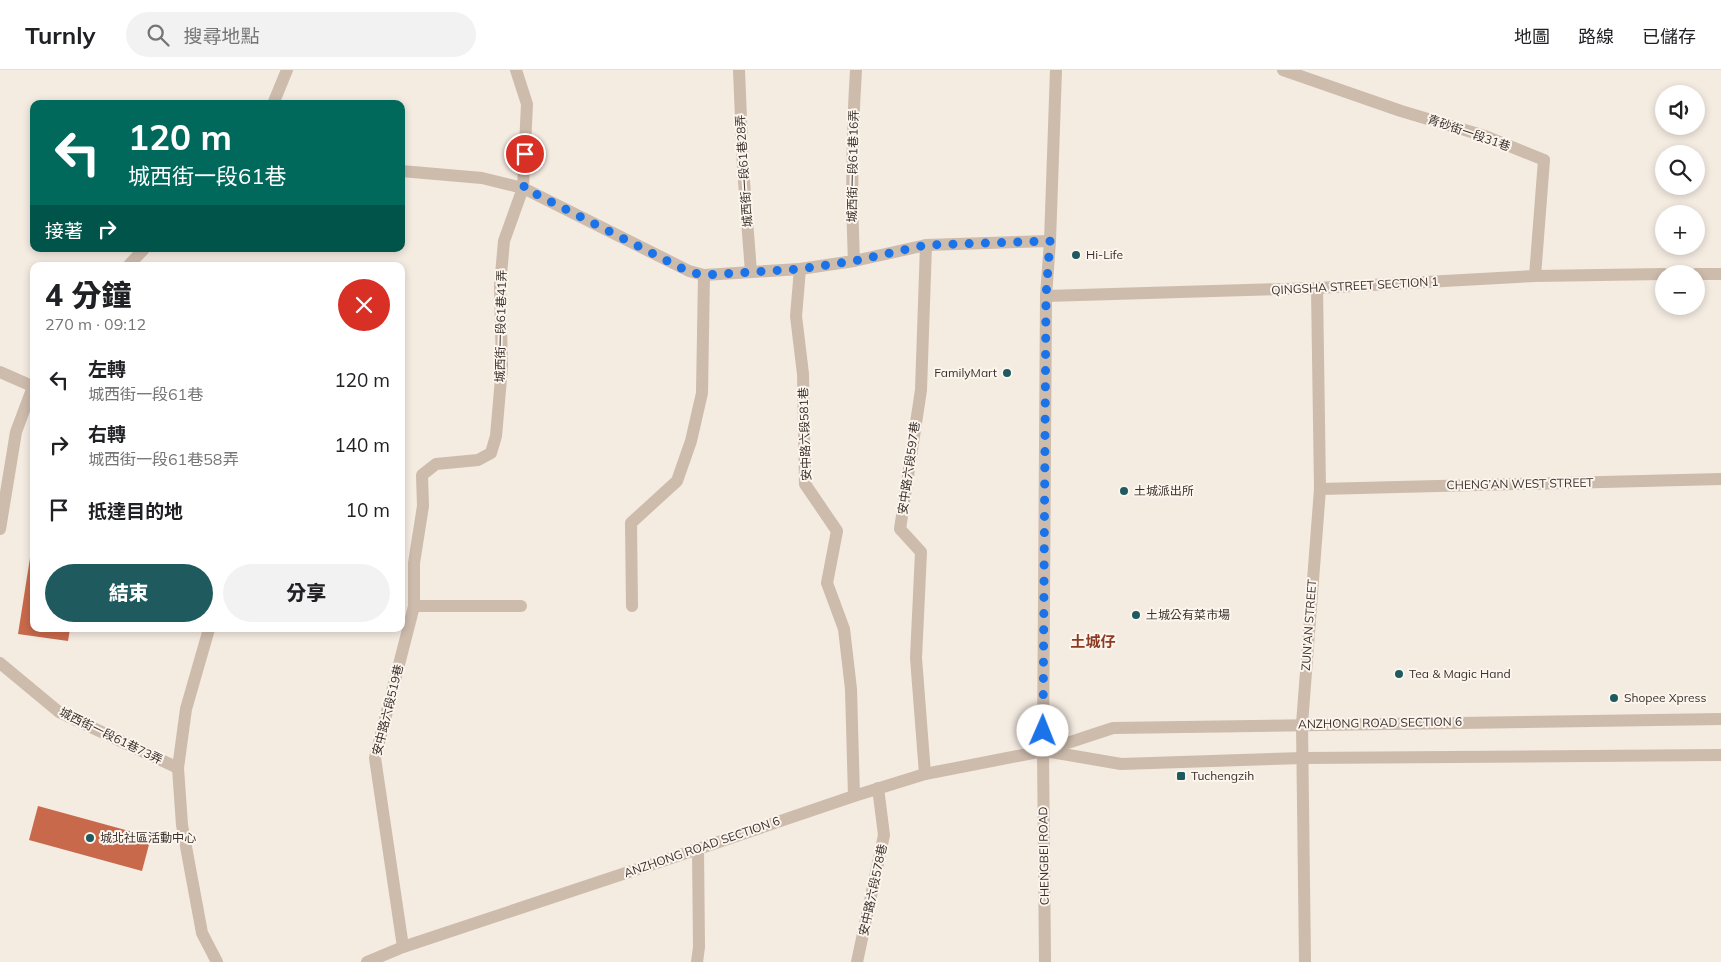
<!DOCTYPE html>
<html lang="zh-TW">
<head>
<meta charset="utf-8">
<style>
	body { margin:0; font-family:Mulish,"Noto Sans TC",sans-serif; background:#f2f2f2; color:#202124; height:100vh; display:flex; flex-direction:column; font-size:19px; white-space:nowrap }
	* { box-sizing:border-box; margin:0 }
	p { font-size:16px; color:#757577 }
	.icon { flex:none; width:28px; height:28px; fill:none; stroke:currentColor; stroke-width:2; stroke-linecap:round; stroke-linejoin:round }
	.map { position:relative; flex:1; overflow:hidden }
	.drawer { position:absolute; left:30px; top:192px; width:375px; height:370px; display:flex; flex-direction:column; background:#fff; border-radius:10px; box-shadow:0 2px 8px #0003 }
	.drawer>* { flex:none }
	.top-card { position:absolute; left:30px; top:30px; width:375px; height:152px; border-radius:10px; box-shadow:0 2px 8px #0003; background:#00695c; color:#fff; overflow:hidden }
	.tools { position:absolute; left:1655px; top:15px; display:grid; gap:10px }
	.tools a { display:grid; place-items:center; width:50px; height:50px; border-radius:50%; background:#fff; box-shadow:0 2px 8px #0003; font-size:25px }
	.pin { position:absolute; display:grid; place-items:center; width:42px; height:42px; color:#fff; margin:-21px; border:2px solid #fff; border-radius:50%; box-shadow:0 1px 5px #0007 }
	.me { position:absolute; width:55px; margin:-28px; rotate:1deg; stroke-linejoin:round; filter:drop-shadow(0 0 4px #0008) }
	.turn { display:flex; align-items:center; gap:18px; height:105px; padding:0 15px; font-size:22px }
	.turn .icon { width:65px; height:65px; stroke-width:2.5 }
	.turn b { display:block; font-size:35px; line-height:42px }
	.then { display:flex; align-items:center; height:48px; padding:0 15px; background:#0003; gap:10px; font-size:19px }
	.round { display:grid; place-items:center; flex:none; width:52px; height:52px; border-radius:26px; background:#f2f2f2 }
	.head { display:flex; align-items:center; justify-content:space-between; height:85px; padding:0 15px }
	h1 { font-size:30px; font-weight:800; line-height:38px }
	.cta { display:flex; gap:10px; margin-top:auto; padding:10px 15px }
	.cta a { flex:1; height:58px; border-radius:30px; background:#1f5a5e; color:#fff; font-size:20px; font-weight:800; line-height:58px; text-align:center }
	.cta a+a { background:#f2f2f2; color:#202124 }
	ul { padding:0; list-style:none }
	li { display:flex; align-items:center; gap:15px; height:65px; padding:0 15px }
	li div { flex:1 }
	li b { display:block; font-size:19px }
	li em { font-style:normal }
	header { display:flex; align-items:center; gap:30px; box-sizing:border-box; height:70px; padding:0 25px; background:#fff; border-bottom:1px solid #e0e0e0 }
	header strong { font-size:24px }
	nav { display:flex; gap:28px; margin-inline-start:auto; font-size:18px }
	.search { width:350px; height:45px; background:#f2f2f2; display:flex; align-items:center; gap:12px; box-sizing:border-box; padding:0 18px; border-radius:28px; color:#757577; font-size:19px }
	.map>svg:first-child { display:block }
	.building { fill:#c8694b }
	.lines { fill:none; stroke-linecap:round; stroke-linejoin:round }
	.minor { stroke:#cdbbac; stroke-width:12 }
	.route { stroke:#1a73e8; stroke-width:9; stroke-dasharray:0 16.2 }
	.poi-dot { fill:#1f5a5e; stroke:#fbf5ee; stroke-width:2 }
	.labels { text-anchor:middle; stroke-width:4; stroke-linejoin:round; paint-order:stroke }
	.street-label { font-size:12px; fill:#3b302b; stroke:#fbf5ee }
	.poi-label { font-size:12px; fill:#3b302b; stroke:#fbf5ee; text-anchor:start }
	.quarter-label { font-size:15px; font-weight:bold; fill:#8c3b22; stroke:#fbf5ee }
</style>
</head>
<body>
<header>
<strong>Turnly</strong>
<div class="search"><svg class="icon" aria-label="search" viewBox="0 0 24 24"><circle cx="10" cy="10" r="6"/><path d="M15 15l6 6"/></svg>搜尋地點</div>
<nav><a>地圖</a><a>路線</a><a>已儲存</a></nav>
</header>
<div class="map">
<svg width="1721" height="892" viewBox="0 0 1721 892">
	<rect width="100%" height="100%" fill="#f4ebe1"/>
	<g class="building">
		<path d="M 33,469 L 34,559 L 70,559 L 68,571 L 18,564 Z"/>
		<path d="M 38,736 L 151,767 L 142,801 L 29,770 Z"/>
	</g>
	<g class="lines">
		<g class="minor">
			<path d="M 739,0 L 743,98 L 751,202"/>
			<path d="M 1283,0 L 1401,41 L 1485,66 L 1544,90 L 1535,206"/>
			<path d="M 273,34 L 287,0"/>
			<path d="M 401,101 L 482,108 L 523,118 L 689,201 L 704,205 L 800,199 L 854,191 L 926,175 L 1050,171"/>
			<path d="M 854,191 C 851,127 852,64 856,0"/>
			<path d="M 128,196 L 144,179"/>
			<path d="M 800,199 L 796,246 L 803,304 L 805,414 L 837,461 L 827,513 L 844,559 L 851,619 L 854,726"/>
			<path d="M 1696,204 L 1721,204"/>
			<path d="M 1046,226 L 1317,218 L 1535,206 L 1664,204"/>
			<path d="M 0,302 L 32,316 L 34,319"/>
			<path d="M 1320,419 L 1721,409"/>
			<path d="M 0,459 L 16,362 L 34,314"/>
			<path d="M 414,536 L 521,536"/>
			<path d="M 632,536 L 631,453 L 677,411 L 691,371 L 702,323 L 704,205"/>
			<path d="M 209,559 L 186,639 L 178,698 L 182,755 L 202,863 L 217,892"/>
			<path d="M 0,593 L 59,642 L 178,698"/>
			<path d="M 1045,681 L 1121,694 L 1303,688 L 1721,685"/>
			<path d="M 925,704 L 916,588 L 921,482 L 900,459 L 921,320 L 926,175"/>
			<path d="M 403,877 L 375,688 L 414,536 L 414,493 L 423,436 L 422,405 L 436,394 L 478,390 L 491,383 L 496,366 L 502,297 L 500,216 L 504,171 L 523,118 L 527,34 L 516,0"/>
			<path d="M 367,892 L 403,877 L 698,779 L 854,726 L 925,704 L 1043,681 L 1113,658 L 1721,649"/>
			<path d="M 697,892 L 699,877 L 698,779"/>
			<path d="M 857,892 L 884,765 L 878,718"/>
			<path d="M 1045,892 L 1043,681 L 1046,226 L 1050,171 L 1056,0"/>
			<path d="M 1305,892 L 1302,654 L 1320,419 L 1317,218"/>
		</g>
	</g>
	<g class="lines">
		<path class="route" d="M 525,84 L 524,118 L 689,202 L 704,205 L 800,199 L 854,191 L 926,175 L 1050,171 L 1046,226 L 1043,661"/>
	</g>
	<g class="poi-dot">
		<circle cx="1076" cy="185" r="5"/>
		<circle cx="1007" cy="303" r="5"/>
		<circle cx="1124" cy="421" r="5"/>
		<circle cx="1136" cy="545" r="5"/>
		<circle cx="1399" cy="604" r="5"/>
		<circle cx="1614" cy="628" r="5"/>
		<rect x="1176" y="701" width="10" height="10" rx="2.5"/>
		<circle cx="90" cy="768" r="5"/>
	</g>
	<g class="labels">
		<g class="street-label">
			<text transform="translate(1469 63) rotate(19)" y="4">青砂街一段31巷</text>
			<text transform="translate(853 96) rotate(-89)" y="4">城西街一段61巷16弄</text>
			<text transform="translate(744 101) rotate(-94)" y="4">城西街一段61巷28弄</text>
			<text transform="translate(1355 216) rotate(-3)" y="4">QINGSHA STREET SECTION 1</text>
			<text transform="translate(501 256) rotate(-89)" y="4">城西街一段61巷41弄</text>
			<text transform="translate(805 364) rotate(-92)" y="4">安中路六段581巷</text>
			<text transform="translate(909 398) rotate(-82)" y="4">安中路六段597巷</text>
			<text transform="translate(1520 414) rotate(-1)" y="4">CHENG’AN WEST STREET</text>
			<text transform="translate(1309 555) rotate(-86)" y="4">ZUN’AN STREET</text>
			<text transform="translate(388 640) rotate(-76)" y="4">安中路六段519巷</text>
			<text transform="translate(1380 653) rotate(-1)" y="4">ANZHONG ROAD SECTION 6</text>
			<text transform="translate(111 666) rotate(26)" y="4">城西街一段61巷73弄</text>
			<text transform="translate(702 777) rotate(-19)" y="4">ANZHONG ROAD SECTION 6</text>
			<text transform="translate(1044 786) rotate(-91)" y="4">CHENGBEI ROAD</text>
			<text transform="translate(873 820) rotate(-78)" y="4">安中路六段578巷</text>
		</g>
		<g class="poi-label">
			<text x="1086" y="189">Hi-Life</text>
			<text x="997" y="307" text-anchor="end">FamilyMart</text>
			<text x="1134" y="425">土城派出所</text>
			<text x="1146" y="549">土城公有菜市場</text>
			<text x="1409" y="608">Tea &amp; Magic Hand</text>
			<text x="1624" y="632">Shopee Xpress</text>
			<text x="1191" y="710">Tuchengzih</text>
			<text x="100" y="772">城北社區活動中心</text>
		</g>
		<g class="quarter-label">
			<text x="1093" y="577">土城仔</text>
		</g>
	</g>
</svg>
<div class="tools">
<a><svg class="icon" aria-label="sound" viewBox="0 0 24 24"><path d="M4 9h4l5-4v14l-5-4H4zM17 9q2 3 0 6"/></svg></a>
<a><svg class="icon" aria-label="search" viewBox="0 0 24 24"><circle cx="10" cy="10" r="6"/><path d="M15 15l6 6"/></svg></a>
<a>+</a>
<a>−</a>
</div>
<div class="pin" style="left:525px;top:84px;background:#d93025"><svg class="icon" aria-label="arrive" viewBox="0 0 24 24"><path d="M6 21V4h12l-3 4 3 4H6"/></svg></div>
<svg class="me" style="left:1043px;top:661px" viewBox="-20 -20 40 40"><circle r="19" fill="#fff"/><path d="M0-13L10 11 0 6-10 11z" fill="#1a73e8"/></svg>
<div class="top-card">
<div class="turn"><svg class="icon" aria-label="left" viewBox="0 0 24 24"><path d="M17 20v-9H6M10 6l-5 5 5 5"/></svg><div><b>120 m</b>城西街一段61巷</div></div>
<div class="then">接著<svg class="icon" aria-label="right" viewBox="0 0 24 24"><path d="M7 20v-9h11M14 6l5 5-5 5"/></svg></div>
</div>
<section class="drawer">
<div class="head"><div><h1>4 分鐘</h1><p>270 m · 09:12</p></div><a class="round" style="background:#d93025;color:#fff"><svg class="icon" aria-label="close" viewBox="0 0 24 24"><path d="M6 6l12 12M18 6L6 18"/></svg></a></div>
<ul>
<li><svg class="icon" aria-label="left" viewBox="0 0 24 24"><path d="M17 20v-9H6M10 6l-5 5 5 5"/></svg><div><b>左轉</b><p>城西街一段61巷</p></div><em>120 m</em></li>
<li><svg class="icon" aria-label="right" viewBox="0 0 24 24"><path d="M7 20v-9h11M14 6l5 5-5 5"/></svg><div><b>右轉</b><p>城西街一段61巷58弄</p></div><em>140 m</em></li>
<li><svg class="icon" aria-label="arrive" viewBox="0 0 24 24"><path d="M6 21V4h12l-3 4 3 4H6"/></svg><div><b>抵達目的地</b></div><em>10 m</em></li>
</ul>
<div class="cta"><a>結束</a><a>分享</a></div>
</section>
</div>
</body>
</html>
